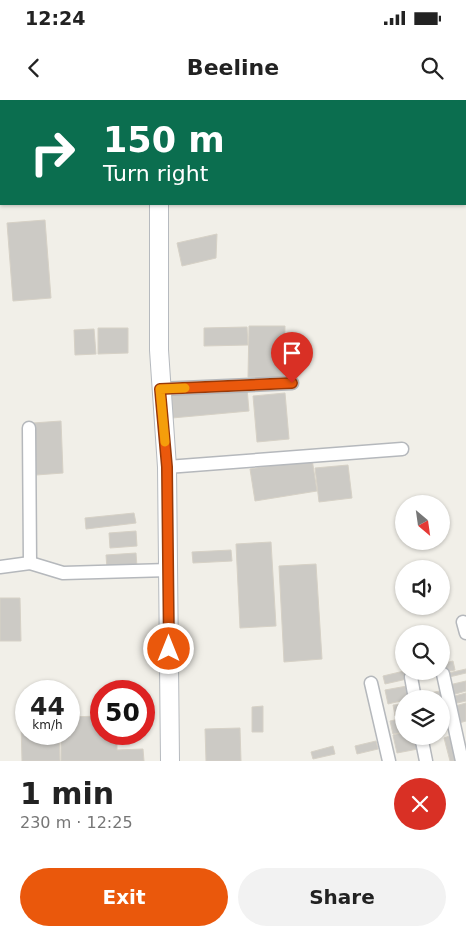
<!DOCTYPE html>
<html lang="en">
<head>
<meta charset="utf-8">
<style>
	body { margin:0; font-family:"DejaVu Sans",sans-serif; background:#f2f2f2; color:#222; height:100vh; display:flex; flex-direction:column; font-size:19px; white-space:nowrap }
	* { box-sizing:border-box; margin:0 }
	p { font-size:16px; color:#767676 }
	.icon { flex:none; width:28px; height:28px; fill:none; stroke:currentColor; stroke-width:2; stroke-linecap:round; stroke-linejoin:round }
	.map { position:relative; height:661px; overflow:hidden }
	.sheet { display:flex; flex-direction:column; background:#fff; flex:1 }
	.sheet>* { flex:none }
	.guide { position:absolute; left:0px; top:0px; width:466px; height:105px; box-shadow:0 1px 4px #0004; background:#0b6e4f; color:#fff; overflow:hidden }
	.needle { width:32px; rotate:151deg }
	.fabs { position:absolute; left:395px; top:395px; display:grid; gap:10px }
	.fabs a { display:grid; place-items:center; width:55px; height:55px; border-radius:50%; background:#fff; box-shadow:0 1px 4px #0004; font-size:25px }
	.speed { position:absolute; left:15px; top:580px; display:flex; gap:10px; font-size:25px; font-weight:700; text-align:center }
	.speed>* { display:grid; place-content:center; width:65px; height:65px; border-radius:50%; background:#fff; box-shadow:0 1px 4px #0004; line-height:1 }
	.speed small { font-size:12px; font-weight:400 }
	.speed .limit { border:8px solid #d22; background:#fff; color:#111 }
	.pin { position:absolute; display:grid; place-items:center; width:42px; height:42px; color:#fff; margin:-51px -21px; border-radius:50% 50% 50% 0; rotate:-45deg; box-shadow:0 0 5px #0007 }
	.pin .icon { rotate:45deg }
	.me { position:absolute; width:55px; margin:-28px; rotate:0deg; stroke-linejoin:round; filter:drop-shadow(0 0 4px #0008) }
	.turn { display:flex; align-items:center; gap:18px; height:105px; padding:0 20px; font-size:22px }
	.turn .icon { width:65px; height:65px; stroke-width:2.5 }
	.turn b { display:block; font-size:35px; line-height:42px }
	.round { display:grid; place-items:center; flex:none; width:52px; height:52px; border-radius:26px; background:#f2f2f2 }
	.overview { display:flex; align-items:center; justify-content:space-between; height:85px; padding:0 20px }
	h1 { font-size:30px; font-weight:700; line-height:38px }
	.action { display:flex; gap:10px; margin-top:auto; padding:10px 20px }
	.action a { flex:1; height:58px; border-radius:30px; background:#ea580c; color:#fff; font-size:20px; font-weight:700; line-height:58px; text-align:center }
	.action a+a { background:#f2f2f2; color:#222 }
	.status { display:flex; justify-content:space-between; align-items:center; height:35px; padding:0 25px; background:#fff; direction:ltr }
	.status svg { height:14px; fill:currentColor }
	header { display:flex; justify-content:space-between; align-items:center; height:65px; padding:0 20px; background:#fff; font-size:22px; font-weight:700 }
	.map>svg:first-child { display:block }
	.building { fill:#cccac5; stroke:#d6d1c6 }
	.lines { fill:none; stroke-linecap:round; stroke-linejoin:round }
	.minor-casing { stroke:#b5b8bc; stroke-width:15 }
	.secondary-casing { stroke:#b6babf; stroke-width:20 }
	.minor { stroke:#fff; stroke-width:12 }
	.secondary { stroke:#fff; stroke-width:18 }
	.route-casing { stroke:#983908; stroke-width:12 }
	.route { stroke:#ea580c; stroke-width:9 }
	.slow { stroke:#f59e0b; stroke-width:9 }
</style>
</head>
<body>
<div class="status"><b>12:24</b><svg viewBox="0 0 49 12"><path d="M0 12V9h3v3zM5 12V6h3v6zM10 12V3h3v9zM15 12V0h3v12zM26 1h20v11H26zM47 4h2v5h-2z"/></svg></div>
<header><svg class="icon" aria-label="back" viewBox="0 0 24 24"><path d="M15 5l-7 7 7 7"/></svg>Beeline<svg class="icon" aria-label="search" viewBox="0 0 24 24"><circle cx="10" cy="10" r="6"/><path d="M15 15l6 6"/></svg></header>
<div class="map">
<svg width="466" height="661" viewBox="0 0 466 661">
	<rect width="100%" height="100%" fill="#f1efe8"/>
	<g class="building">
		<path d="M 0,0 L 43,0 L 43,1 L 1,1 L 0,21 Z"/>
		<path d="M 45,120 L 51,198 L 13,201 L 7,123 Z"/>
		<path d="M 217,134 L 216,158 L 182,166 L 177,143 Z"/>
		<path d="M 249,226 L 285,226 L 284,277 L 248,277 Z"/>
		<path d="M 247,227 L 248,245 L 204,246 L 204,228 Z"/>
		<path d="M 98,228 L 128,228 L 128,253 L 98,254 Z"/>
		<path d="M 94,229 L 96,254 L 75,255 L 74,230 Z"/>
		<path d="M 247,288 L 249,311 L 172,318 L 170,295 Z"/>
		<path d="M 285,293 L 289,339 L 257,342 L 253,296 Z"/>
		<path d="M 61,321 L 63,373 L 36,375 L 33,323 Z"/>
		<path d="M 312,359 L 317,391 L 255,401 L 250,369 Z"/>
		<path d="M 348,365 L 352,398 L 319,402 L 315,368 Z"/>
		<path d="M 134,413 L 136,423 L 86,429 L 85,418 Z"/>
		<path d="M 136,431 L 137,446 L 110,448 L 109,433 Z"/>
		<path d="M 271,442 L 276,526 L 240,528 L 236,444 Z"/>
		<path d="M 231,450 L 232,461 L 193,463 L 192,452 Z"/>
		<path d="M 136,453 L 137,467 L 107,469 L 106,455 Z"/>
		<path d="M 316,464 L 322,559 L 284,562 L 279,466 Z"/>
		<path d="M 0,498 L 20,498 L 21,541 L 0,541 Z"/>
		<path d="M 453,561 L 455,570 L 441,573 L 441,564 Z"/>
		<path d="M 466,569 L 466,573 L 445,578 L 444,574 Z"/>
		<path d="M 404,571 L 407,579 L 385,584 L 383,576 Z"/>
		<path d="M 466,581 L 466,591 L 452,595 L 449,585 Z"/>
		<path d="M 407,586 L 409,599 L 388,604 L 385,590 Z"/>
		<path d="M 445,590 L 447,603 L 441,604 L 441,599 L 425,599 L 424,594 Z"/>
		<path d="M 466,593 L 466,601 L 453,604 L 451,597 Z"/>
		<path d="M 466,603 L 466,621 L 459,623 L 455,606 Z"/>
		<path d="M 404,604 L 404,615 L 395,616 L 393,605 Z"/>
		<path d="M 445,604 L 449,625 L 441,627 L 441,605 Z"/>
		<path d="M 263,606 L 263,632 L 252,632 L 252,607 Z"/>
		<path d="M 101,616 L 101,634 L 117,634 L 117,650 L 143,649 L 144,661 L 61,661 L 61,634 L 69,634 L 69,617 Z"/>
		<path d="M 404,618 L 404,632 L 393,634 L 390,621 Z"/>
		<path d="M 21,624 L 26,624 L 26,634 L 59,634 L 60,661 L 22,661 Z"/>
		<path d="M 240,628 L 241,661 L 206,661 L 205,629 Z"/>
		<path d="M 404,632 L 404,636 L 415,636 L 418,649 L 397,653 L 393,635 Z"/>
		<path d="M 452,635 L 459,661 L 450,661 L 444,638 Z"/>
		<path d="M 376,641 L 378,649 L 357,654 L 355,646 Z"/>
		<path d="M 333,646 L 335,654 L 313,659 L 311,652 Z"/>
	</g>
	<g class="lines">
		<g class="minor-casing">
			<g id="minor">
				<path d="M 0,95 L 1,95"/>
				<path d="M 160,289 L 292,283"/>
				<path d="M 29,328 L 30,463"/>
				<path d="M 167,367 L 402,349"/>
				<path d="M 0,467 L 30,463 L 63,473 L 169,470"/>
				<path d="M 463,522 L 466,533"/>
				<path d="M 443,574 L 462,661"/>
				<path d="M 411,577 L 415,599"/>
				<path d="M 371,583 L 389,661"/>
				<path d="M 421,636 L 426,661"/>
			</g>
		</g>
		<g class="secondary-casing">
			<g id="secondary">
				<path d="M 160,1 L 160,0"/>
				<path d="M 159,104 L 159,250 L 167,367 L 170,661"/>
			</g>
		</g>
		<use href="#minor" class="minor"/>
		<use href="#secondary" class="secondary"/>
	</g>
	<g class="lines">
		<g class="route-casing">
			<path id="route" d="M 169,549 L 167,367 L 160,289 L 292,283"/>
		</g>
		<use href="#route" class="route"/>
		<path class="slow" d="M 165,342 L 160,289 L 185,288"/>
	</g>
</svg>
<div class="fabs">
<a><svg class="needle" viewBox="-14 -14 28 28"><path d="M0-13l5 13h-10z" fill="#e53935"/><path d="M0 13l5-13h-10z" fill="#767676"/></svg></a>
<a><svg class="icon" aria-label="sound" viewBox="0 0 24 24"><path d="M4 9h4l5-4v14l-5-4H4zM17 9q2 3 0 6"/></svg></a>
<a><svg class="icon" aria-label="search" viewBox="0 0 24 24"><circle cx="10" cy="10" r="6"/><path d="M15 15l6 6"/></svg></a>
<a><svg class="icon" aria-label="layers" viewBox="0 0 24 24"><path d="M12 4l9 5-9 5-9-5zM3 14l9 5 9-5"/></svg></a>
</div>
<div class="speed"><div>44<small>km/h</small></div><div class="limit">50</div></div>
<div class="pin" style="left:292px;top:283px;background:#d93025"><svg class="icon" aria-label="arrive" viewBox="0 0 24 24"><path d="M6 21V4h12l-3 4 3 4H6"/></svg></div>
<svg class="me" style="left:169px;top:549px" viewBox="-20 -20 40 40"><circle r="17" fill="#ea580c" stroke="#fff" stroke-width="3"/><path d="M0-11L8 9 0 5-8 9z" fill="#fff"/></svg>
<div class="guide">
<div class="turn"><svg class="icon" aria-label="right" viewBox="0 0 24 24"><path d="M7 20v-9h11M14 6l5 5-5 5"/></svg><div><b>150 m</b>Turn right</div></div>
</div>
</div>
<section class="sheet">
<div class="overview"><div><h1>1 min</h1><p>230 m · 12:25</p></div><a class="round" style="background:#d93025;color:#fff"><svg class="icon" aria-label="close" viewBox="0 0 24 24"><path d="M6 6l12 12M18 6L6 18"/></svg></a></div>
<div class="action"><a>Exit</a><a>Share</a></div>
</section>
</body>
</html>
